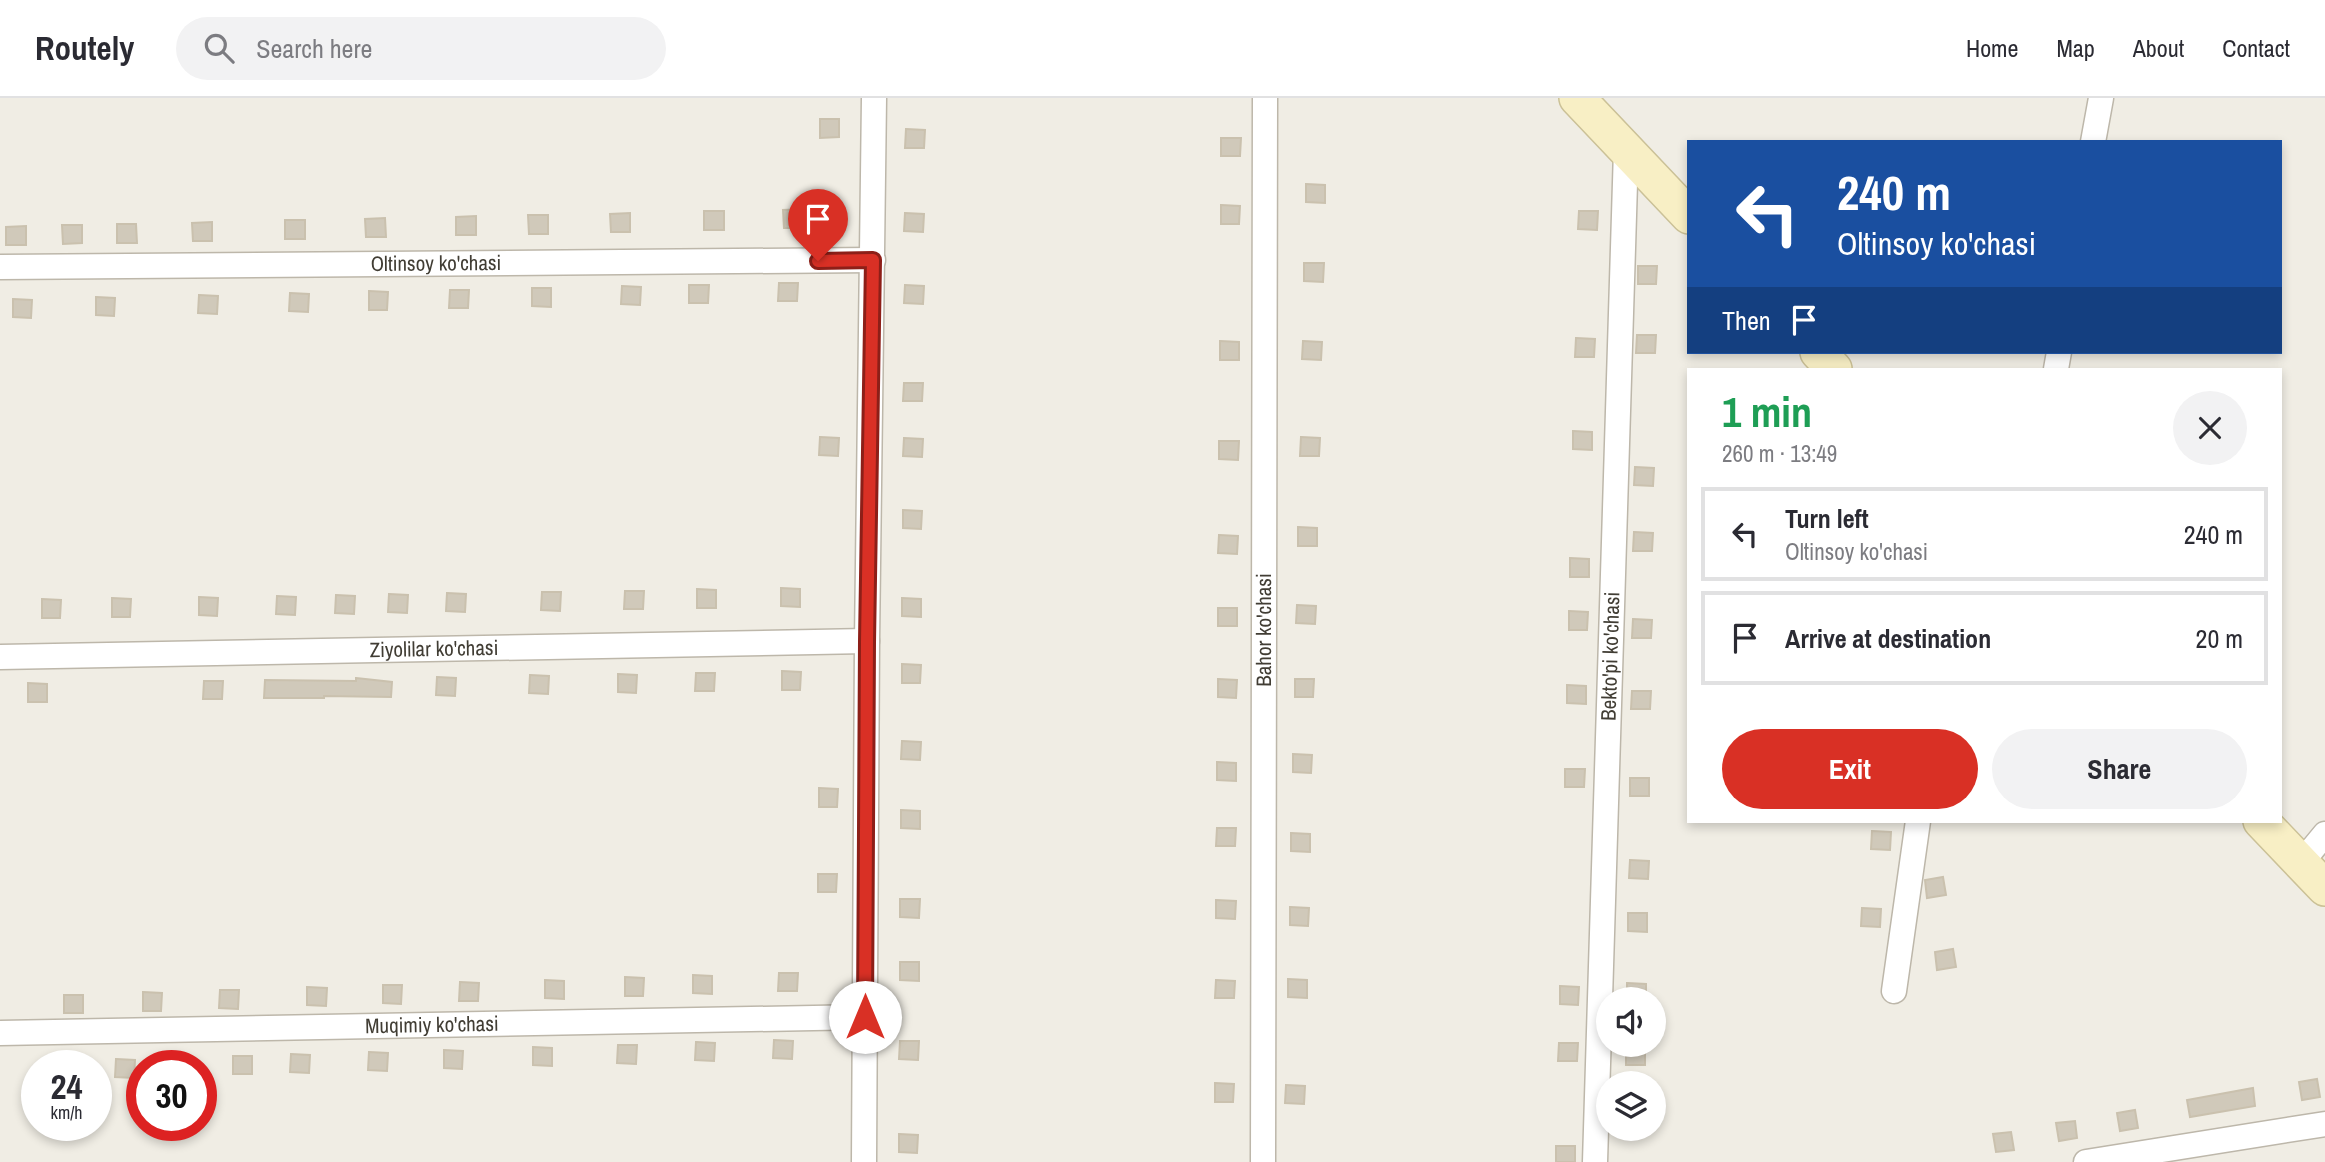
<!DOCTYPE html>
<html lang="en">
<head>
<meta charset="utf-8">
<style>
	body { margin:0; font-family:"Archivo Narrow",sans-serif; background:#f2f2f3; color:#2b2b33; height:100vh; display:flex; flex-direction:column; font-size:26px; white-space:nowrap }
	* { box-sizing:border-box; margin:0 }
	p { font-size:23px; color:#7c7c81 }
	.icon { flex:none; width:38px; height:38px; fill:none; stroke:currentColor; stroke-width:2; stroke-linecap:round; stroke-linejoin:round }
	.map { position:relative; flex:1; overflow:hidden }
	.side { position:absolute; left:1687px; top:270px; width:595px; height:455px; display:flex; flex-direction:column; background:#fff; border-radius:0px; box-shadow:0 4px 10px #0003 }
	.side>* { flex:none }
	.banner { position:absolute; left:1687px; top:42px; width:595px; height:214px; border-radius:0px; box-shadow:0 4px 10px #0003; background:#1a4fa0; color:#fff; overflow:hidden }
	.buttons { position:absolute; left:1596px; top:889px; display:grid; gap:14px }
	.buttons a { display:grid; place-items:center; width:70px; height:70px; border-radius:50%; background:#fff; box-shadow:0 4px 10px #0003; font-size:35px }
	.speed { position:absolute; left:21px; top:952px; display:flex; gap:14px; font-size:35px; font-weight:700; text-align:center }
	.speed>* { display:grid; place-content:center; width:91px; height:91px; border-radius:50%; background:#fff; box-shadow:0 4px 10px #0003; line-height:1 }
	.speed small { font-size:18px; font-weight:400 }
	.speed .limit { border:10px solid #d22; background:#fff; color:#111 }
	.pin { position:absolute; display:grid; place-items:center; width:60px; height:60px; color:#fff; margin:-72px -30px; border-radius:50% 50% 50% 0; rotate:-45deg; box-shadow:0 0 7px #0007 }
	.pin .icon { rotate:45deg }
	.me { position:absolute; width:77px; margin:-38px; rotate:0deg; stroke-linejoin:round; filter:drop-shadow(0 0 5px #0008) }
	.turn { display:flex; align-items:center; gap:24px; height:147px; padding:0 35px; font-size:32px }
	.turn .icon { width:91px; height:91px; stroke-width:2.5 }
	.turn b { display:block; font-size:49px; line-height:60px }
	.then { display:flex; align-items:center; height:66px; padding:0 35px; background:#0003; gap:14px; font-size:26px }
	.round { display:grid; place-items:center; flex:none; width:74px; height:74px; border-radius:37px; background:#f2f2f3 }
	.headline { display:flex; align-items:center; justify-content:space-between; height:119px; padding:0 35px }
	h1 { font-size:42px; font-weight:700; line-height:52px; color:#1e9e55 }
	.primary-button { display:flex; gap:14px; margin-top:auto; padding:14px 35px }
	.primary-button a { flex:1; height:80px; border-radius:42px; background:#d93025; color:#fff; font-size:28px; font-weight:700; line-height:80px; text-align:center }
	.primary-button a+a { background:#f2f2f3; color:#2b2b33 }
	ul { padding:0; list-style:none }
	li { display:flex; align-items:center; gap:21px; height:94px; margin:0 14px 10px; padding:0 21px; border:4px solid #e1e1e2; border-radius:0px }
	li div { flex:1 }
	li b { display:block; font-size:26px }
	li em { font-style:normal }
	header { display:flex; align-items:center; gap:42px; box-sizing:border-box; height:98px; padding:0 35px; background:#fff; border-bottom:2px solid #e1e1e2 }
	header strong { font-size:33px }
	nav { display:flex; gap:38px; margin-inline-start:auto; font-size:24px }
	.search { width:490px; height:63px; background:#f2f2f3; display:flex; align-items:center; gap:18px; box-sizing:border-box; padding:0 24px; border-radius:38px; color:#7c7c81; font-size:26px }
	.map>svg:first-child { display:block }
	.building { fill:#d0c9ba; stroke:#cac1ae; stroke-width:2 }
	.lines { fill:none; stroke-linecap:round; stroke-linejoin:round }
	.street-casing { stroke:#bdb7aa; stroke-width:27 }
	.secondary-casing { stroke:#cbc197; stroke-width:38 }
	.street { stroke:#fff; stroke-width:24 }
	.secondary { stroke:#f8efc5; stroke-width:35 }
	.route-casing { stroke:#8d1f18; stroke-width:18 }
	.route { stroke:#d93025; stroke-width:12 }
	.labels { text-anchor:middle; stroke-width:5; stroke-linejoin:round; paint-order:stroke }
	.street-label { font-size:21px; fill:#413d34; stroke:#fff }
</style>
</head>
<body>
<header>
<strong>Routely</strong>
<div class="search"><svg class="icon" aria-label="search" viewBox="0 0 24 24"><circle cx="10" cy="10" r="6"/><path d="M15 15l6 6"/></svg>Search here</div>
<nav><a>Home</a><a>Map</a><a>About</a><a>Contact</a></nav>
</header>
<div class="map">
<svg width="2325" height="1064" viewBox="0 0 2325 1064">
	<rect width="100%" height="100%" fill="#f0ede4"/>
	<g class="building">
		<path d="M 820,21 L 839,21 L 839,39 L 820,40 Z"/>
		<path d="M 906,31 L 925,32 L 924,50 L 905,50 Z"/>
		<path d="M 1221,40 L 1241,40 L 1240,58 L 1221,58 Z"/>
		<path d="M 1306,86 L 1325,87 L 1325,105 L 1306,104 Z"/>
		<path d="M 1221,107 L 1240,108 L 1239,126 L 1221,126 Z"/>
		<path d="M 803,111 L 803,130 L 784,130 L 783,112 Z"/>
		<rect x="704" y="113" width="20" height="19"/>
		<path d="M 1579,113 L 1598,113 L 1597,132 L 1578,131 Z"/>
		<path d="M 630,115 L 630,134 L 611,134 L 610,116 Z"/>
		<path d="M 905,115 L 924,116 L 923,134 L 904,133 Z"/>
		<path d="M 528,117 L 548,117 L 548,136 L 529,136 Z"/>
		<path d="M 476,118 L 476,137 L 456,137 L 456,119 Z"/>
		<path d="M 385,120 L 386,139 L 366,139 L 365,121 Z"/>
		<rect x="285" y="122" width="20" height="19"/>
		<path d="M 212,124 L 212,143 L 193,143 L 192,125 Z"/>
		<path d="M 117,126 L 136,126 L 137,145 L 117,145 Z"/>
		<path d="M 62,127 L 82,127 L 82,145 L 63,146 Z"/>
		<path d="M 26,128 L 26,147 L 6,147 L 6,129 Z"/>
		<path d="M 1304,165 L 1324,165 L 1323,184 L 1304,183 Z"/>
		<path d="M 1638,168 L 1657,168 L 1656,186 L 1638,186 Z"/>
		<path d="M 779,185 L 798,185 L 797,203 L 778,203 Z"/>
		<path d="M 689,187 L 709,187 L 708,205 L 689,205 Z"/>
		<path d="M 905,187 L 924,188 L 923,206 L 904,205 Z"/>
		<path d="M 622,188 L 641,189 L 640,207 L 621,206 Z"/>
		<path d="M 532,190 L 551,190 L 551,209 L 532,208 Z"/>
		<path d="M 450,192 L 469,192 L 468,210 L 449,210 Z"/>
		<path d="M 369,193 L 388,194 L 387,212 L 369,212 Z"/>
		<path d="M 290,195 L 309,196 L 308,214 L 289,213 Z"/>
		<path d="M 199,197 L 218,198 L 217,216 L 198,215 Z"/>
		<path d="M 96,199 L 115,200 L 114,218 L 96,217 Z"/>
		<path d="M 13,201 L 32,202 L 31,220 L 13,219 Z"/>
		<path d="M 1637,237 L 1656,237 L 1655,255 L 1636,255 Z"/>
		<path d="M 1576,240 L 1595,241 L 1594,259 L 1575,259 Z"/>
		<path d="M 1220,243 L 1239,244 L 1239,262 L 1220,262 Z"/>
		<path d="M 1303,243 L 1322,244 L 1321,262 L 1302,261 Z"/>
		<path d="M 904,285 L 923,285 L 922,303 L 903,303 Z"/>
		<path d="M 1573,333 L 1592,334 L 1592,352 L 1573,351 Z"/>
		<path d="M 820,339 L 839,340 L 838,358 L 819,357 Z"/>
		<path d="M 1301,339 L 1320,340 L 1319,358 L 1300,358 Z"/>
		<path d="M 904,340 L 923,341 L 922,359 L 903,358 Z"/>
		<path d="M 1219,343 L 1239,343 L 1238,362 L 1219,361 Z"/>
		<path d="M 1635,369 L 1654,370 L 1653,388 L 1634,387 Z"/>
		<path d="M 903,412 L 922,413 L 921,431 L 903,430 Z"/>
		<path d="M 1298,429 L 1317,430 L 1317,448 L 1298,448 Z"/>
		<path d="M 1634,434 L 1653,435 L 1652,453 L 1633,453 Z"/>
		<path d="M 1219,437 L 1238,438 L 1237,456 L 1218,455 Z"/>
		<path d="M 1570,460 L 1589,461 L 1589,479 L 1570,479 Z"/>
		<path d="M 781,490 L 800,491 L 800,509 L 781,508 Z"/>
		<path d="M 697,491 L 716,492 L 716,510 L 697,510 Z"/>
		<path d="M 625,493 L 644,493 L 643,511 L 624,511 Z"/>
		<path d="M 542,494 L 561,494 L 560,513 L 541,512 Z"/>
		<path d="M 447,495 L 466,496 L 465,514 L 446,513 Z"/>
		<path d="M 389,496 L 408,497 L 407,515 L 388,514 Z"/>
		<path d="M 336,497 L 355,498 L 354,516 L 335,515 Z"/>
		<path d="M 277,498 L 296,499 L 295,517 L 276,516 Z"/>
		<path d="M 199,499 L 218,500 L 217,518 L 199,517 Z"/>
		<path d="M 112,500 L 131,501 L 130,519 L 112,519 Z"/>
		<path d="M 902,500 L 921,501 L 921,519 L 902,518 Z"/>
		<path d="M 42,501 L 61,502 L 60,520 L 42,520 Z"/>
		<path d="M 1297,507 L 1316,508 L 1315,526 L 1296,525 Z"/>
		<rect x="1218" y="510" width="19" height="18"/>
		<path d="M 1569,513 L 1588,514 L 1587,532 L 1569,532 Z"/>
		<path d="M 1633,521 L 1652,522 L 1651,540 L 1632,540 Z"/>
		<path d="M 902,566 L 921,567 L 920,585 L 902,585 Z"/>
		<path d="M 782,573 L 801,574 L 800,592 L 782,592 Z"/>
		<path d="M 696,575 L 715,575 L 714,593 L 695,593 Z"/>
		<path d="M 618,576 L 637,577 L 636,595 L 618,594 Z"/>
		<path d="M 530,577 L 549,578 L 548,596 L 529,595 Z"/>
		<path d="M 437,579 L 456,580 L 455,598 L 436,597 Z"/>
		<path d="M 356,580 L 392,584 L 391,599 L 324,598 L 324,600 L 264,600 L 265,582 L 356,583 Z"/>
		<path d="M 1218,581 L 1237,582 L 1236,600 L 1218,599 Z"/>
		<path d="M 1295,581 L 1314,581 L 1313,599 L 1295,599 Z"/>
		<path d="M 204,583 L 223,583 L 222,601 L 203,601 Z"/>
		<path d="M 28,585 L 47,586 L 47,604 L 28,604 Z"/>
		<path d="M 1567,587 L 1586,588 L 1586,606 L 1567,605 Z"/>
		<path d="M 1632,593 L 1651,593 L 1650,611 L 1631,611 Z"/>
		<path d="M 902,643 L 921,644 L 920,662 L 901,661 Z"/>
		<path d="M 1293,656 L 1312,657 L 1311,675 L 1293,674 Z"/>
		<path d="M 1217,664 L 1236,665 L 1236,683 L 1217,682 Z"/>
		<path d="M 1565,671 L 1585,671 L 1584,689 L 1565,689 Z"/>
		<rect x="1630" y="680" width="19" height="18"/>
		<path d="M 819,690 L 838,691 L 837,709 L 819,709 Z"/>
		<path d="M 901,712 L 920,713 L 920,731 L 901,730 Z"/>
		<path d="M 1217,730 L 1236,730 L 1235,748 L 1216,748 Z"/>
		<path d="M 1872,733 L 1891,734 L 1890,752 L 1871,751 Z"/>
		<path d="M 1291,735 L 1310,736 L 1310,754 L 1291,753 Z"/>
		<path d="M 1630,762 L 1649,763 L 1648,781 L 1629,780 Z"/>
		<path d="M 818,776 L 837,776 L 836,794 L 818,794 Z"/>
		<path d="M 1943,779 L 1946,797 L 1927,800 L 1925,782 Z"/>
		<path d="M 900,801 L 920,801 L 919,820 L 900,819 Z"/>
		<path d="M 1216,802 L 1236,803 L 1235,821 L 1216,820 Z"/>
		<path d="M 1290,809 L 1309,810 L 1308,828 L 1290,827 Z"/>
		<path d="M 1862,810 L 1881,811 L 1880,829 L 1861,828 Z"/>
		<path d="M 1628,815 L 1647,815 L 1647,834 L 1628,833 Z"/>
		<path d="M 1953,851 L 1956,869 L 1937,872 L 1935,854 Z"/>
		<path d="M 900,864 L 919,864 L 919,883 L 900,882 Z"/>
		<path d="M 779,875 L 798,875 L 797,893 L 778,893 Z"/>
		<path d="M 693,877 L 712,878 L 712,896 L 693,895 Z"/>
		<path d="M 625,879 L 644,880 L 643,898 L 625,898 Z"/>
		<path d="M 1288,881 L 1307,882 L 1307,900 L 1288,899 Z"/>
		<path d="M 545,882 L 564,883 L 564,901 L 545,900 Z"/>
		<path d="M 1216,882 L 1235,883 L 1234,900 L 1215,900 Z"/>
		<path d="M 460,884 L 479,885 L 478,903 L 459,903 Z"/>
		<path d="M 1627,885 L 1646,886 L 1646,901 L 1627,901 Z"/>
		<path d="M 383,887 L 402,887 L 401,906 L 383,905 Z"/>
		<path d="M 1560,888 L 1579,889 L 1578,907 L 1560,906 Z"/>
		<path d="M 307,889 L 327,890 L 326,908 L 307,907 Z"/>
		<path d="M 220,892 L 239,892 L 238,911 L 219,910 Z"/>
		<path d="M 143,894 L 162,895 L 161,913 L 143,913 Z"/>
		<rect x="64" y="897" width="19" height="18"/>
		<path d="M 774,942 L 793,943 L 792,961 L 773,960 Z"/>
		<path d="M 900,943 L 919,943 L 918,962 L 899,961 Z"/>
		<path d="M 696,944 L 715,945 L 714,963 L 695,962 Z"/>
		<path d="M 1559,945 L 1578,945 L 1577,963 L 1558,963 Z"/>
		<path d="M 618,947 L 637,947 L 636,966 L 617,965 Z"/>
		<path d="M 533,949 L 552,950 L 552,968 L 533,967 Z"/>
		<rect x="1626" y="949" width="19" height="18"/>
		<path d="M 444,952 L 463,953 L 462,971 L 444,970 Z"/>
		<path d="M 369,954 L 388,955 L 387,973 L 368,972 Z"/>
		<path d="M 291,956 L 310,957 L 309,975 L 290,974 Z"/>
		<rect x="233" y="958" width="19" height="18"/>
		<path d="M 116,961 L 135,962 L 134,980 L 115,979 Z"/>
		<path d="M 2317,981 L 2320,999 L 2302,1002 L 2299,984 Z"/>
		<path d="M 1215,985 L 1234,986 L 1233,1004 L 1215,1004 Z"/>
		<path d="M 1286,987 L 1305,988 L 1304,1006 L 1285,1005 Z"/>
		<path d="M 2253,990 L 2255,1008 L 2190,1019 L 2187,1002 Z"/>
		<path d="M 2135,1012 L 2138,1030 L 2120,1033 L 2117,1015 Z"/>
		<path d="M 2075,1023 L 2077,1040 L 2059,1043 L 2056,1025 Z"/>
		<path d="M 2011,1034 L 2014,1052 L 1996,1054 L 1993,1036 Z"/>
		<path d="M 899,1036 L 918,1037 L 917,1055 L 899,1054 Z"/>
		<rect x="1556" y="1048" width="19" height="16"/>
	</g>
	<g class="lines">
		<g class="street-casing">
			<g id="street">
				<path d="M 2093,44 L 2101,0"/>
				<path id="s1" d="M 0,169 L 873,162"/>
				<path d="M 2056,271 L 2059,254"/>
				<path id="s2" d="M 0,559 L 867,543"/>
				<path d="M 2301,765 L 2325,736"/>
				<path d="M 1894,893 L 1918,723"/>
				<path id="s3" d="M 0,935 L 865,919"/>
				<path d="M 864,1064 L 867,543 L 874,0"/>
				<path id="s4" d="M 1263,1064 L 1265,0"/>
				<path id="s5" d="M 1595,1064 L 1626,52"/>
				<path d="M 2086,1064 L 2325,1026"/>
			</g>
		</g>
		<g class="secondary-casing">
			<g id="secondary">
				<path d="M 1577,0 L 1689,118"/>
				<path d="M 1818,254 L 1834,271"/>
				<path d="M 2261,723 L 2325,790"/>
			</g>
		</g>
		<use href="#street" class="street"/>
		<use href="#secondary" class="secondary"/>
	</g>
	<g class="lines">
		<g class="route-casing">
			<path id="route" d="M 818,163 L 873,162 L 867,544 L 865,919"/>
		</g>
		<use href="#route" class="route"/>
	</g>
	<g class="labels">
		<g class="street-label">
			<text dy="7" stroke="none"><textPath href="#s1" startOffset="436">Oltinsoy ko'chasi</textPath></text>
			<text dy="7" stroke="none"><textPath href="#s4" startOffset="532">Bahor ko'chasi</textPath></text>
			<text dy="7" stroke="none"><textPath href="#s2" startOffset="434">Ziyolilar ko'chasi</textPath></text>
			<text dy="7" stroke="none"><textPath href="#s5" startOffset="506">Bekto'pi ko'chasi</textPath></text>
			<text dy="7" stroke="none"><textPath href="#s3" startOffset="432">Muqimiy ko'chasi</textPath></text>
		</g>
	</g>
</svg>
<div class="buttons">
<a><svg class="icon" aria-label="sound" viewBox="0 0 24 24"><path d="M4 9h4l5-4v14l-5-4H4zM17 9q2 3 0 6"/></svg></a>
<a><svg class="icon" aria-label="layers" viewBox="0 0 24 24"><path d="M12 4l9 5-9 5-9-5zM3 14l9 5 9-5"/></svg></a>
</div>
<div class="speed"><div>24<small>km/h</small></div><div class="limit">30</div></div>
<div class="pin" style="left:818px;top:163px;background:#d93025"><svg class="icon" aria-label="arrive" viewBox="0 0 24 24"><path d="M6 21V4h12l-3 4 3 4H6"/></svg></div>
<svg class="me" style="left:865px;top:919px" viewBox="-20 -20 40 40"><circle r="19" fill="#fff"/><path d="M0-13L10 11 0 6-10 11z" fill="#d93025"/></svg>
<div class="banner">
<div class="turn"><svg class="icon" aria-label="left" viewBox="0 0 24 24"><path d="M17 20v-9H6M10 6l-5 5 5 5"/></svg><div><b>240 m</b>Oltinsoy ko'chasi</div></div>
<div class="then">Then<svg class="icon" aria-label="arrive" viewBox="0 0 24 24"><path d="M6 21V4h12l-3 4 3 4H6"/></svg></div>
</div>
<section class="side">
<div class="headline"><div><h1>1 min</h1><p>260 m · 13:49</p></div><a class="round"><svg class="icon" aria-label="close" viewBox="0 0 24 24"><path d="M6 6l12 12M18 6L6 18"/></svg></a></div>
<ul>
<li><svg class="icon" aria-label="left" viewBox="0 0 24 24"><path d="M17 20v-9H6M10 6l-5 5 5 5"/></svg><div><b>Turn left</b><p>Oltinsoy ko'chasi</p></div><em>240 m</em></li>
<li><svg class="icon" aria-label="arrive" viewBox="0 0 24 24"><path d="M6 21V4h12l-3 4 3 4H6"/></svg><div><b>Arrive at destination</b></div><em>20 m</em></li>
</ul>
<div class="primary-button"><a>Exit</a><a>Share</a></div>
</section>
</div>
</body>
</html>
